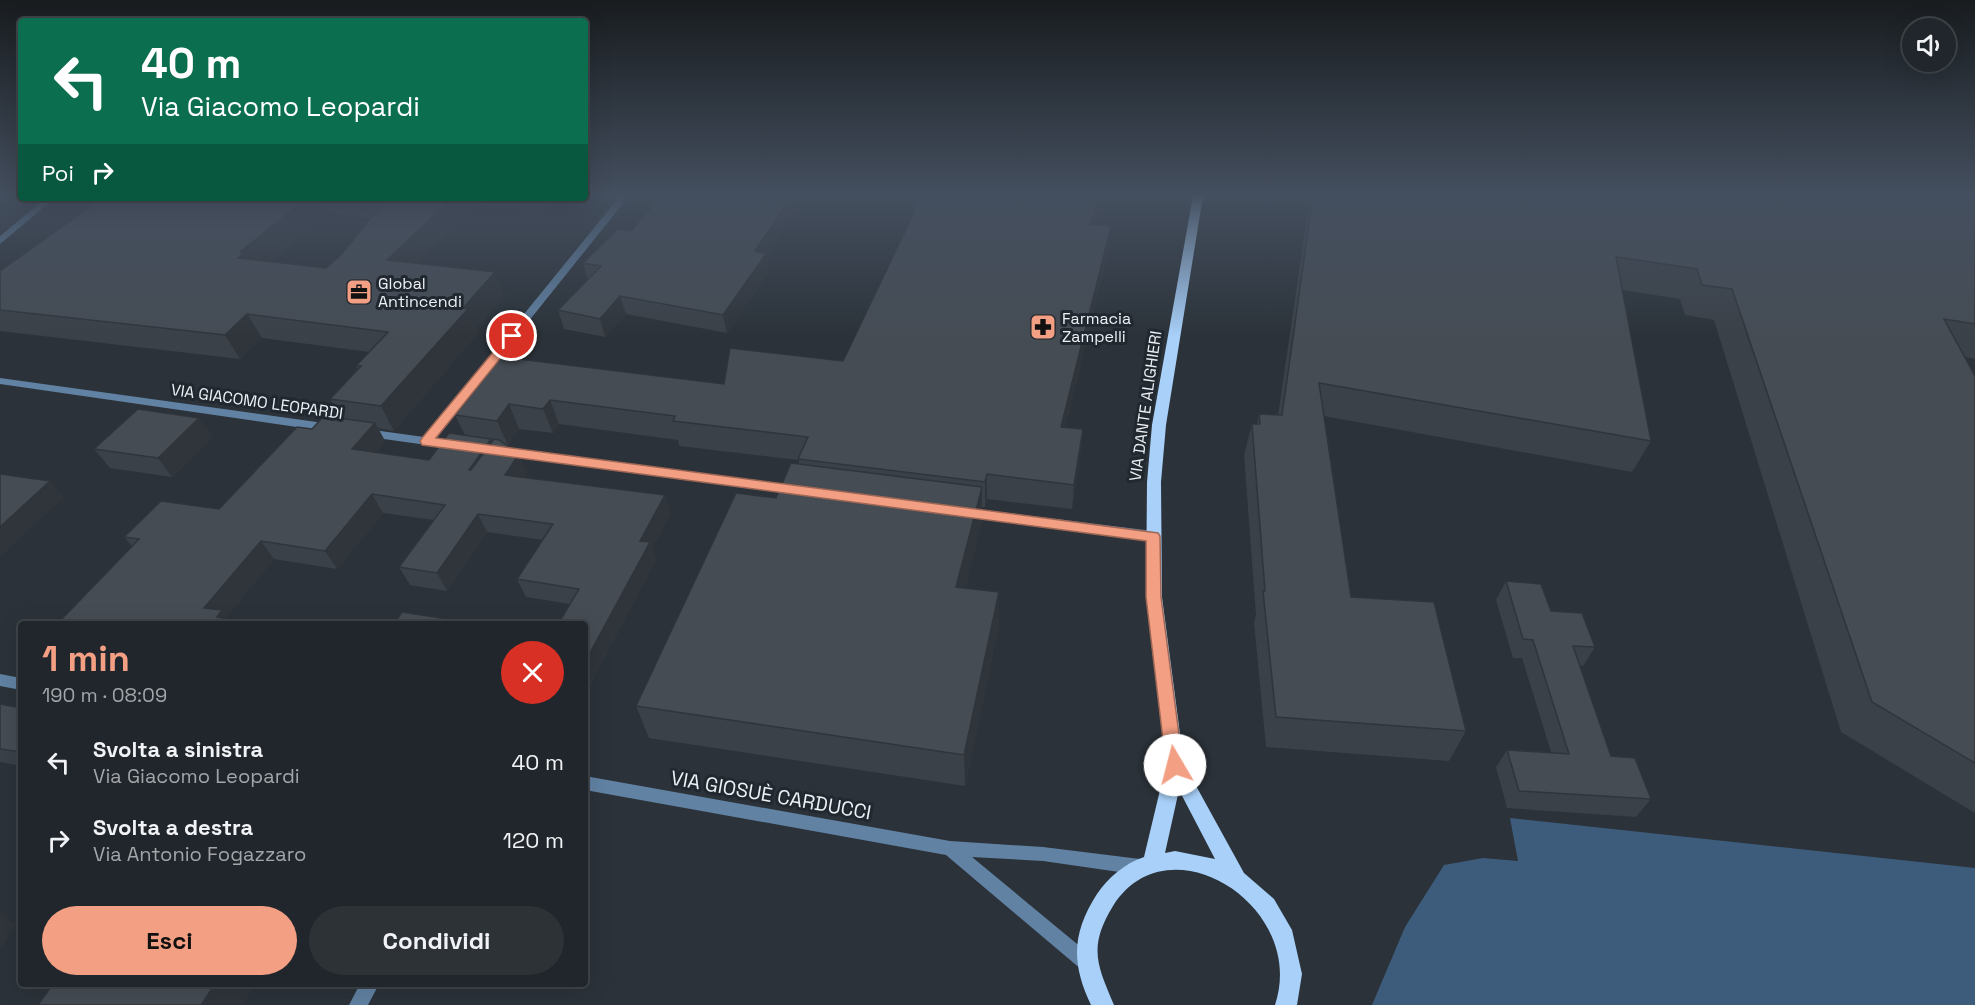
<!DOCTYPE html>
<html lang="it">
<head>
<meta charset="utf-8">
<style>
	body { margin:0; font-family:"Space Grotesk",sans-serif; background:#2d3237; color:#f1f3f6; height:100vh; display:flex; flex-direction:column; font-size:22px; white-space:nowrap }
	* { box-sizing:border-box; margin:0 }
	p { font-size:20px; color:#a2a5a9 }
	.icon { flex:none; width:33px; height:33px; fill:none; stroke:currentColor; stroke-width:2; stroke-linecap:round; stroke-linejoin:round }
	.map { position:relative; flex:1; overflow:hidden }
	.sheet { position:absolute; left:18px; top:621px; width:570px; height:366px; display:flex; flex-direction:column; background:#20262b; border-radius:6px; box-shadow:0 6px 24px #0002,0 0 0 2px #3d4347 }
	.sheet>* { flex:none }
	.guide { position:absolute; left:18px; top:18px; width:570px; height:183px; border-radius:6px; box-shadow:0 6px 24px #0002,0 0 0 2px #3d4347; background:#0b6e4f; color:#fff; overflow:hidden }
	.controls { position:absolute; left:1902px; top:18px; display:grid; gap:12px }
	.controls a { display:grid; place-items:center; width:54px; height:54px; border-radius:50%; background:#20262b; box-shadow:0 6px 24px #0002,0 0 0 2px #3d4347; font-size:30px }
	.pin { position:absolute; display:grid; place-items:center; width:51px; height:51px; color:#fff; margin:-26px; border:3px solid #fff; border-radius:50%; box-shadow:0 2px 6px #0007 }
	.me { position:absolute; width:66px; margin:-33px; rotate:352deg; stroke-linejoin:round; filter:drop-shadow(0 0 4px #0008) }
	.turn { display:flex; align-items:center; gap:21px; height:126px; padding:0 24px; font-size:27px }
	.turn .icon { width:78px; height:78px; stroke-width:2.5 }
	.turn b { display:block; font-size:42px; line-height:51px }
	.then { display:flex; align-items:center; height:57px; padding:0 24px; background:#0003; gap:12px; font-size:22px }
	.round { display:grid; place-items:center; flex:none; width:63px; height:63px; border-radius:32px; background:#2d3237 }
	.overview { display:flex; align-items:center; justify-content:space-between; height:102px; padding:0 24px }
	h1 { font-size:36px; font-weight:700; line-height:45px; color:#f39f83 }
	.button { display:flex; gap:12px; margin-top:auto; padding:12px 24px }
	.button a { flex:1; height:69px; border-radius:36px; background:#f39f83; color:#111; font-size:24px; font-weight:700; line-height:69px; text-align:center }
	.button a+a { background:#2d3237; color:#f1f3f6 }
	ul { padding:0; list-style:none }
	li { display:flex; align-items:center; gap:18px; height:78px; padding:0 24px }
	li div { flex:1 }
	li b { display:block; font-size:22px }
	li em { font-style:normal }
	.map>svg:first-child { display:block }
	.green { fill:#3d5c7b }
	.lines { fill:none; stroke-linecap:round; stroke-linejoin:round }
	.minor { fill:#6182a3; fill-rule:evenodd }
	.primary { fill:#a8d0f9; fill-rule:evenodd }
	.wall { fill:#3b4148; fill-rule:evenodd }
	.shaded-wall { fill:#30353b }
	.building { fill:#454c54; stroke:#30353b; stroke-width:1.5 }
	.route { fill:#f39f83; stroke:#9e6755; stroke-width:1.5 }
	.labels { text-anchor:middle; stroke-width:6; stroke-linejoin:round; paint-order:stroke }
	.poi-label { font-size:16px; fill:#ecf1f5; stroke:#21282f; text-anchor:start }
	.street-label { font-size:16px; fill:#ecf1f5; stroke:#21282f }
	.near-street-label { font-size:20px; fill:#ecf1f5; stroke:#21282f }
</style>
</head>
<body>
<div class="map">
<svg width="1975" height="1005" viewBox="0 0 1975 1005">
	<rect width="100%" height="100%" fill="#2b3239"/>
	<path class="green" d="M 1510,818 L 1975,868 L 1975,1005 L 1372,1005 L 1405,927 L 1444,865 L 1483,858 L 1518,861 Z"/>
	<g class="lines">
		<g class="minor">
			<path d="M 620,196 L 629,196 L 435,438 L 460,442 L 462,445 L 460,448 L 456,449 L 362,436 L 360,433 L 362,430 L 366,429 L 424,437 Z"/>
			<path d="M 46,198 L 55,198 L 0,244 L 0,236 Z"/>
			<path d="M 0,378 L 331,424 L 337,428 L 331,432 L 0,384 Z"/>
			<path d="M 506,448 L 795,486 L 801,490 L 795,494 L 502,455 L 500,452 Z"/>
			<path d="M 967,508 L 1153,531 L 1157,533 L 1159,536 L 1157,539 L 1153,541 L 967,516 L 961,512 Z"/>
			<path d="M 0,674 L 21,678 L 21,690 L 0,686 Z"/>
			<path d="M 585,776 L 950,841 L 1043,847 L 1140,859 L 1146,862 L 1148,867 L 1146,872 L 1140,875 L 1043,861 L 972,857 L 1094,958 L 1096,964 L 1094,970 L 1088,972 L 1082,970 L 946,855 L 585,790 Z"/>
			<path d="M 360,984 L 379,984 L 368,1005 L 349,1005 Z"/>
		</g>
		<path class="primary" d="M 1193,196 L 1203,196 L 1166,425 L 1161,482 L 1162,597 L 1184,764 L 1244,873 L 1274,899 L 1292,930 L 1302,974 L 1297,1005 L 1275,1005 C 1308,906 1168,818 1113,906 C 1088,947 1097,965 1114,1005 L 1091,1005 C 1071,963 1072,933 1097,894 C 1108,878 1125,863 1144,857 L 1166,765 L 1146,597 L 1147,482 L 1152,425 ZM 1179,790 L 1215,859 L 1175,851 L 1165,853 Z"/>
	</g>
	<g class="wall">
		<path d="M 661,196 L 806,196 L 767,256 L 769,272 L 727,333 L 626,314 L 605,337 L 564,329 L 558,310 L 588,280 L 583,263 L 631,231 Z"/>
		<path d="M 1310,196 L 1975,196 L 1975,359 L 1965,357 L 1975,376 L 1975,813 L 1841,732 L 1714,320 L 1685,315 L 1680,299 L 1622,290 L 1651,441 L 1632,472 L 1324,416 L 1351,597 L 1466,731 L 1449,761 L 1266,747 L 1254,622 L 1256,615 L 1244,455 L 1252,424 L 1257,424 L 1259,414 L 1278,415 Z"/>
		<path d="M 90,198 L 556,198 L 543,212 L 478,205 L 418,263 L 504,296 L 476,328 L 478,333 L 394,431 L 378,428 L 385,441 L 376,452 L 429,460 L 465,435 L 455,415 L 501,357 L 724,384 L 843,361 L 1095,224 L 1111,226 L 1109,249 L 1065,427 L 1083,429 L 1081,454 L 1072,509 L 987,499 L 985,507 L 982,507 L 982,521 L 965,588 L 999,625 L 965,786 L 649,738 L 636,706 L 799,464 L 799,460 L 679,446 L 678,440 L 559,424 L 553,433 L 519,429 L 508,445 L 527,472 L 524,477 L 665,495 L 671,513 L 652,548 L 656,560 L 585,694 L 585,624 L 570,604 L 526,597 L 517,579 L 543,540 L 487,532 L 447,591 L 410,585 L 399,567 L 434,520 L 383,513 L 337,569 L 274,559 L 227,616 L 229,619 L 57,624 L 132,546 L 124,537 L 219,509 L 312,429 L 341,418 L 330,399 L 358,370 L 356,366 L 369,352 L 262,338 L 240,359 L 0,331 L 0,271 L 94,204 ZM 329,212 L 371,218 L 342,254 L 326,268 L 270,262 Z"/>
		<path d="M 213,437 L 172,477 L 110,468 L 94,449 Z"/>
		<path d="M 1506,581 L 1551,611 L 1595,647 L 1583,666 L 1580,665 L 1611,756 L 1651,799 L 1636,817 L 1507,808 L 1496,767 L 1507,750 L 1551,752 L 1522,658 L 1513,658 L 1496,600 Z"/>
		<path d="M 0,704 L 21,708 L 21,766 L 0,762 Z"/>
	</g>
	<g class="shaded-wall">
		<path d="M 792,196 L 806,196 L 767,256 L 769,272 L 727,333 L 723,315 L 755,251 Z"/>
		<path d="M 1098,196 L 1103,196 L 1089,247 L 1091,224 Z"/>
		<path d="M 307,198 L 322,198 L 329,212 L 256,273 L 238,258 L 240,252 Z"/>
		<path d="M 453,198 L 475,198 L 478,205 L 398,283 L 387,260 Z"/>
		<path d="M 539,198 L 556,198 L 543,212 Z"/>
		<path d="M 1111,226 L 1109,249 L 1059,451 L 1061,427 Z"/>
		<path d="M 495,272 L 504,296 L 476,328 L 478,333 L 394,431 L 381,406 L 463,308 Z"/>
		<path d="M 620,296 L 626,314 L 605,337 L 600,319 Z"/>
		<path d="M 247,314 L 262,338 L 240,359 L 225,335 Z"/>
		<path d="M 550,400 L 559,424 L 553,433 L 543,409 Z"/>
		<path d="M 509,404 L 519,429 L 508,445 L 497,421 Z"/>
		<path d="M 199,418 L 213,437 L 172,477 L 158,458 Z"/>
		<path d="M 375,423 L 385,441 L 363,467 L 352,449 Z"/>
		<path d="M 1083,429 L 1081,454 L 1072,509 L 1074,485 Z"/>
		<path d="M 491,439 L 499,457 L 477,488 L 469,470 Z"/>
		<path d="M 519,454 L 527,472 L 513,493 L 505,475 Z"/>
		<path d="M 987,474 L 987,499 L 985,507 L 985,482 Z"/>
		<path d="M 50,481 L 64,497 L 0,557 L 0,527 Z"/>
		<path d="M 982,487 L 982,521 L 957,620 L 956,587 Z"/>
		<path d="M 372,494 L 383,513 L 337,569 L 325,551 Z"/>
		<path d="M 665,495 L 671,513 L 652,548 L 656,560 L 585,694 L 585,662 L 640,541 Z"/>
		<path d="M 478,514 L 487,532 L 447,591 L 437,573 Z"/>
		<path d="M 261,541 L 274,559 L 227,616 L 233,624 L 222,624 L 204,608 Z"/>
		<path d="M 999,592 L 999,625 L 965,786 L 964,755 Z"/>
		<path d="M 0,914 L 16,924 L 0,950 Z"/>
		<path d="M 215,984 L 255,984 L 243,1005 L 201,1005 Z"/>
	</g>
	<g class="building">
		<path d="M 661,196 L 792,196 L 755,251 L 766,254 L 723,315 L 620,296 L 600,319 L 558,310 L 601,266 L 583,263 L 618,229 L 631,231 Z"/>
		<path d="M 922,196 L 1098,196 L 1091,224 L 1111,226 L 1061,427 L 1083,429 L 1074,485 L 987,474 L 985,482 L 798,459 L 808,437 L 673,421 L 675,416 L 550,400 L 543,409 L 509,404 L 497,421 L 455,415 L 501,357 L 724,384 L 730,348 L 843,361 Z"/>
		<path d="M 1313,196 L 1975,196 L 1975,324 L 1944,319 L 1975,376 L 1975,763 L 1872,702 L 1732,289 L 1702,285 L 1697,269 L 1616,257 L 1651,441 L 1319,383 L 1351,597 L 1434,602 L 1466,731 L 1276,717 L 1263,591 L 1265,591 L 1252,424 L 1260,424 L 1259,414 L 1282,415 Z"/>
		<path d="M 103,198 L 307,198 L 240,252 L 244,253 L 238,258 L 326,268 L 342,254 L 386,199 L 382,198 L 453,198 L 387,260 L 495,272 L 463,308 L 468,309 L 381,406 L 330,399 L 361,366 L 356,366 L 388,332 L 247,314 L 225,335 L 0,310 L 0,271 Z"/>
		<path d="M 138,409 L 199,418 L 158,458 L 94,449 Z"/>
		<path d="M 324,416 L 375,423 L 352,449 L 429,460 L 449,433 L 491,439 L 469,470 L 471,470 L 494,439 L 499,440 L 519,454 L 505,475 L 665,495 L 640,541 L 650,542 L 585,662 L 585,624 L 558,624 L 579,589 L 517,579 L 553,524 L 478,514 L 437,573 L 399,567 L 445,505 L 372,494 L 325,551 L 261,541 L 204,608 L 222,610 L 217,617 L 239,621 L 236,624 L 57,624 L 139,539 L 124,537 L 161,501 L 219,509 L 297,427 L 312,429 Z"/>
		<path d="M 791,463 L 982,487 L 956,587 L 999,592 L 964,755 L 636,706 L 736,493 L 776,498 Z"/>
		<path d="M 0,474 L 50,481 L 0,527 Z"/>
		<path d="M 1506,581 L 1541,584 L 1551,611 L 1582,613 L 1595,647 L 1573,646 L 1611,756 L 1635,758 L 1651,799 L 1519,791 L 1507,750 L 1569,754 L 1533,640 L 1523,639 Z"/>
		<path d="M 402,612 L 474,623 L 394,624 Z"/>
		<path d="M 0,704 L 21,708 L 21,752 L 0,749 Z"/>
		<path d="M 53,984 L 215,984 L 201,1005 L 38,1005 Z"/>
	</g>
	<linearGradient id="sky" x2="0" y2="1"><stop stop-color="#181c1f"/><stop offset="0.58" stop-color="#444f5f"/><stop offset="1" stop-color="#444f5f" stop-opacity="0"/></linearGradient>
	<rect width="1975" height="337" fill="url(#sky)"/>
	<path class="route" d="M 512,333 L 516,334 L 516,339 L 436,438 L 1158,533 L 1160,536 L 1161,597 L 1183,765 L 1181,771 L 1175,773 L 1169,771 L 1166,765 L 1146,597 L 1146,541 L 422,445 L 420,441 L 422,438 L 508,334 Z"/>
	<defs>
		<g id="office-square" transform="scale(1.35)"><rect x="-9" y="-9" width="18" height="18" rx="4" fill="#f39f83" stroke="#21282f"/><path d="M-6-3h4V-5.5h4V-3h4V5H-6ZM-1-4.5V-3h2v-1.5ZM-6 0V1H6V0Z" fill="#111"/></g>
		<g id="pharmacy-square" transform="scale(1.35)"><rect x="-9" y="-9" width="18" height="18" rx="4" fill="#f39f83" stroke="#21282f"/><path d="M-2-6h4v4h4v4h-4v4h-4v-4h-4v-4h4Z" fill="#111"/></g>
	</defs>
	<g fill-rule="evenodd">
		<use href="#office-square" x="359" y="292"/>
		<use href="#pharmacy-square" x="1043" y="327"/>
	</g>
	<g class="labels">
		<g class="poi-label">
			<text x="378" y="289">Global<tspan x="378" dy="18">Antincendi</tspan></text>
			<text x="1062" y="324">Farmacia<tspan x="1062" dy="18">Zampelli</tspan></text>
		</g>
		<g class="street-label">
			<text transform="translate(257 401) rotate(8)" y="6">VIA GIACOMO LEOPARDI</text>
			<text transform="translate(1145 406) rotate(-82)" y="6">VIA DANTE ALIGHIERI</text>
		</g>
		<g class="near-street-label">
			<text transform="translate(771 795) rotate(10)" y="7">VIA GIOSUÈ CARDUCCI</text>
		</g>
	</g>
</svg>
<div class="controls">
<a><svg class="icon" aria-label="sound" viewBox="0 0 24 24"><path d="M4 9h4l5-4v14l-5-4H4zM17 9q2 3 0 6"/></svg></a>
</div>
<div class="pin" style="left:512px;top:336px;background:#d93025"><svg class="icon" aria-label="arrive" viewBox="0 0 24 24"><path d="M6 21V4h12l-3 4 3 4H6"/></svg></div>
<svg class="me" style="left:1175px;top:765px" viewBox="-20 -20 40 40"><circle r="19" fill="#fff"/><path d="M0-13L10 11 0 6-10 11z" fill="#f39f83"/></svg>
<div class="guide">
<div class="turn"><svg class="icon" aria-label="left" viewBox="0 0 24 24"><path d="M17 20v-9H6M10 6l-5 5 5 5"/></svg><div><b>40 m</b>Via Giacomo Leopardi</div></div>
<div class="then">Poi<svg class="icon" aria-label="right" viewBox="0 0 24 24"><path d="M7 20v-9h11M14 6l5 5-5 5"/></svg></div>
</div>
<section class="sheet">
<div class="overview"><div><h1>1 min</h1><p>190 m · 08:09</p></div><a class="round" style="background:#d93025;color:#fff"><svg class="icon" aria-label="close" viewBox="0 0 24 24"><path d="M6 6l12 12M18 6L6 18"/></svg></a></div>
<ul>
<li><svg class="icon" aria-label="left" viewBox="0 0 24 24"><path d="M17 20v-9H6M10 6l-5 5 5 5"/></svg><div><b>Svolta a sinistra</b><p>Via Giacomo Leopardi</p></div><em>40 m</em></li>
<li><svg class="icon" aria-label="right" viewBox="0 0 24 24"><path d="M7 20v-9h11M14 6l5 5-5 5"/></svg><div><b>Svolta a destra</b><p>Via Antonio Fogazzaro</p></div><em>120 m</em></li>
</ul>
<div class="button"><a>Esci</a><a>Condividi</a></div>
</section>
</div>
</body>
</html>
